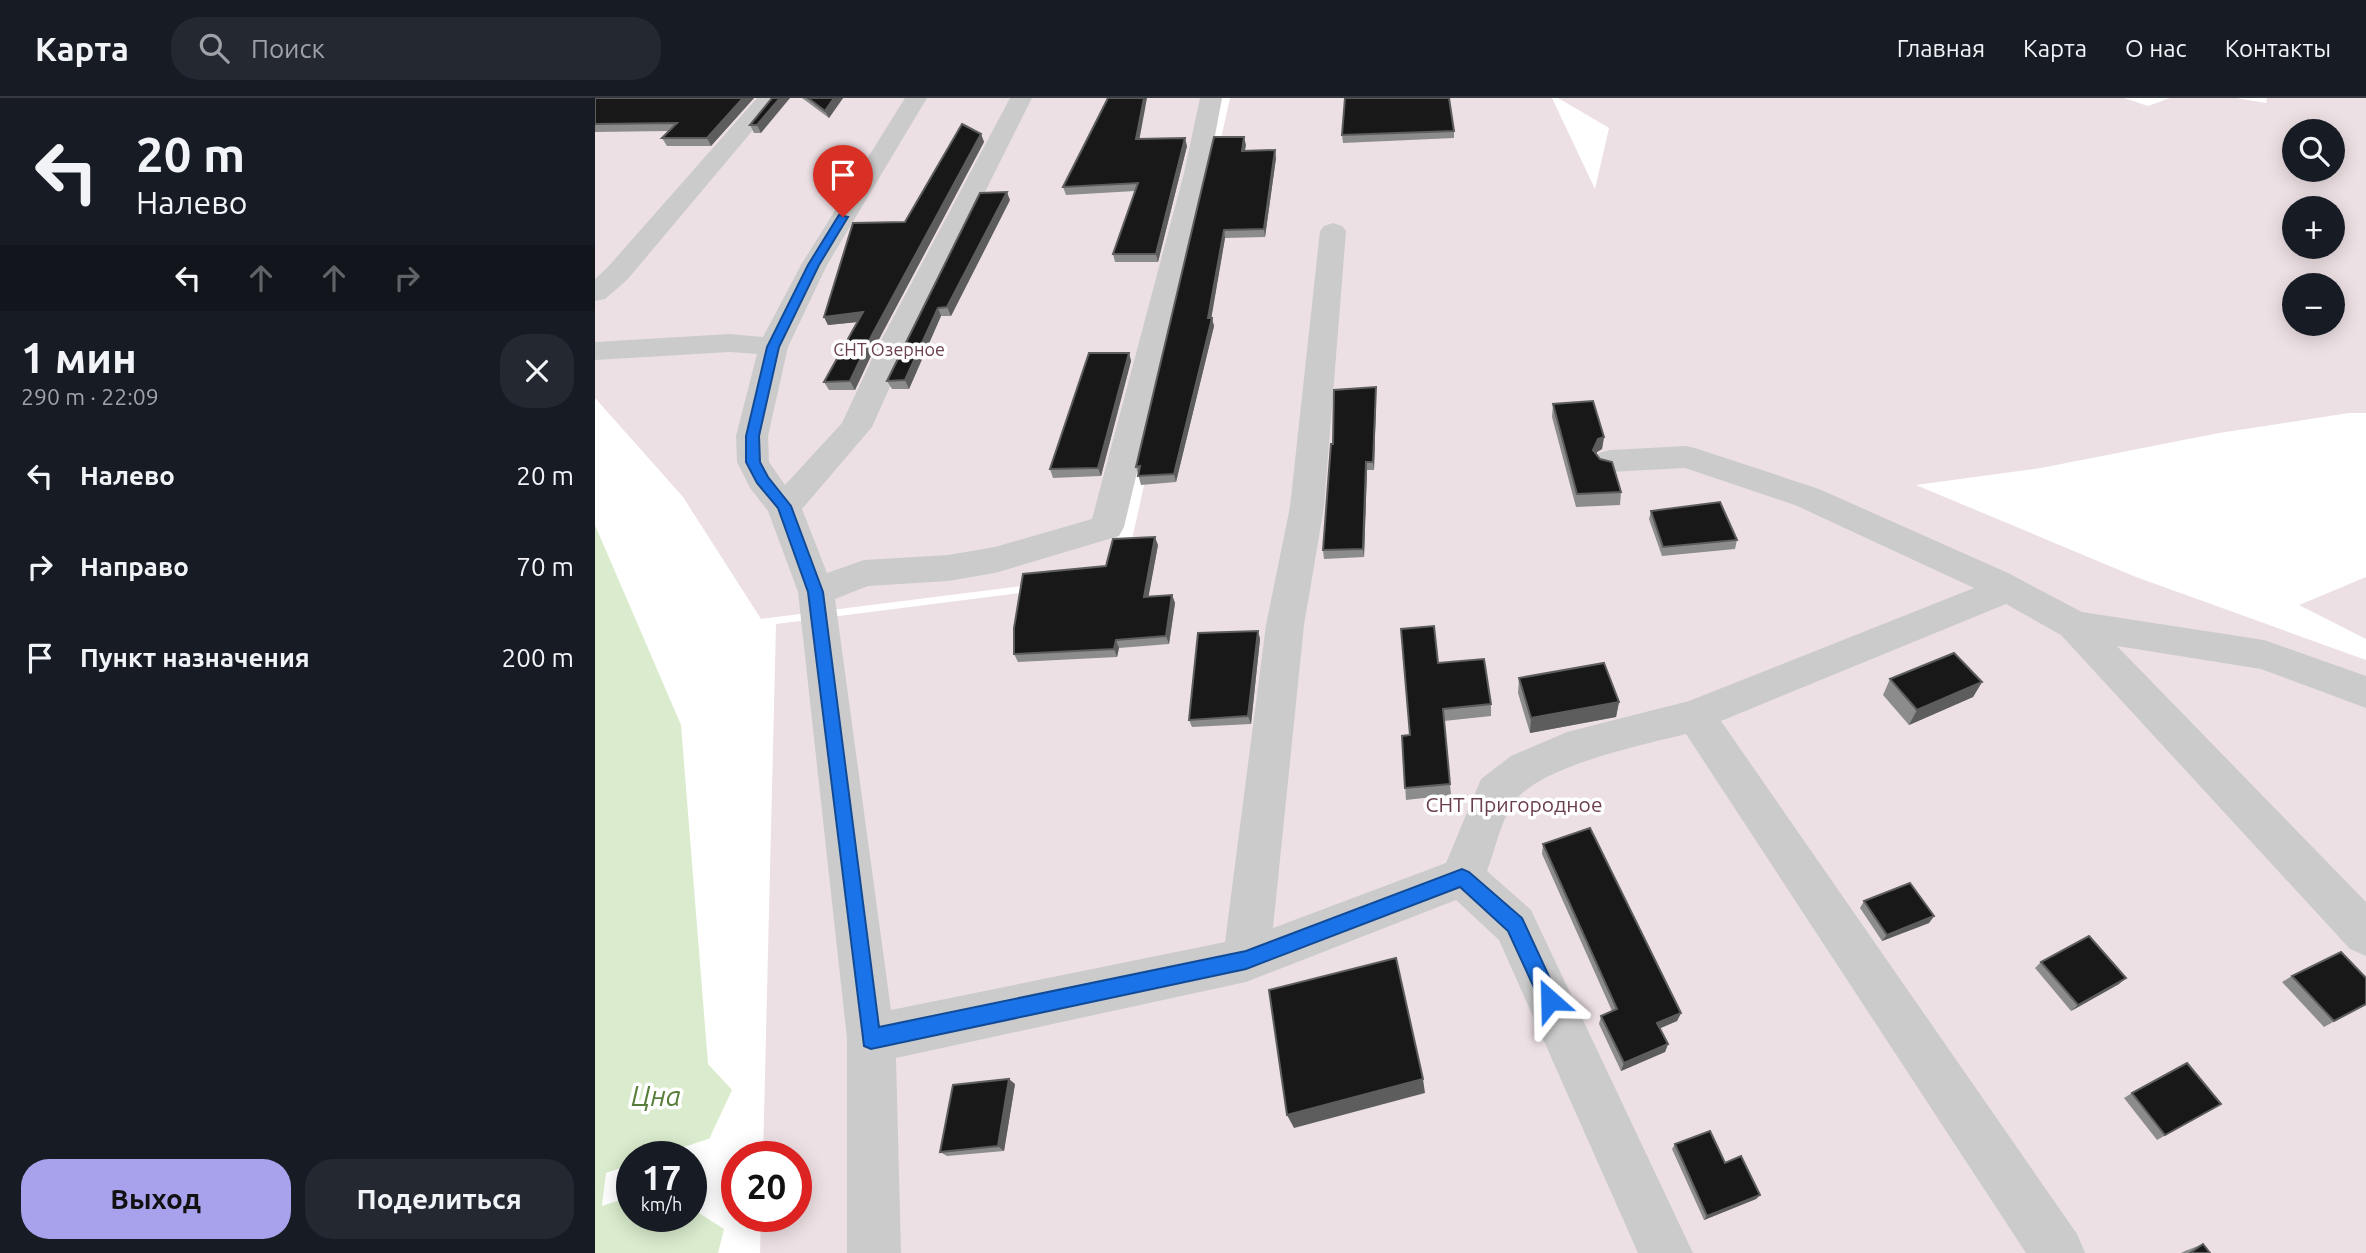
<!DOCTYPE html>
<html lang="ru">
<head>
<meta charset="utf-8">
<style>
	body { margin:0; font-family:Ubuntu,sans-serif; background:#242831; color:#f1f3f6; height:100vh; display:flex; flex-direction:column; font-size:26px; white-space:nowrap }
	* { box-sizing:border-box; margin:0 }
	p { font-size:23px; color:#9ea1a6 }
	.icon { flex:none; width:38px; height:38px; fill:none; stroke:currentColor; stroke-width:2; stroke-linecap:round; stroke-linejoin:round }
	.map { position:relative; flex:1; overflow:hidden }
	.details { display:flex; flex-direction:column; background:#171b24; width:595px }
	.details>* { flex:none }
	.guide { background:#171b24; color:#f1f3f6; overflow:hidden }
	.tools { position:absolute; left:1687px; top:21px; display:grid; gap:14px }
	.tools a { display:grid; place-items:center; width:63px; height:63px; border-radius:50%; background:#171b24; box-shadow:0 4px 18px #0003; font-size:35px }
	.speed { position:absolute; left:21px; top:1043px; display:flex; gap:14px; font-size:35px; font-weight:700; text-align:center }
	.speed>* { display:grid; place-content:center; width:91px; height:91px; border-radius:50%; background:#171b24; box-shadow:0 4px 18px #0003; line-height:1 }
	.speed small { font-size:18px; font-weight:400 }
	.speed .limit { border:10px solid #d22; background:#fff; color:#111 }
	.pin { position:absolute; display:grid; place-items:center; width:60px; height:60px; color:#fff; margin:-72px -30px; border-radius:50% 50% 50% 0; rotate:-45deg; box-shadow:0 0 7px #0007 }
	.pin .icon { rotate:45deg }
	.me { position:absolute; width:77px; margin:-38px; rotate:335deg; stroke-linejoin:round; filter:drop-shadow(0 0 5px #0008) }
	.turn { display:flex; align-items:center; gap:24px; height:147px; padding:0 21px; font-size:32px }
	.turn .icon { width:91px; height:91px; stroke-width:2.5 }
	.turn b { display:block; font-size:49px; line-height:60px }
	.lanes { display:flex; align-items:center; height:66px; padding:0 21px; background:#0003; justify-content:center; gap:35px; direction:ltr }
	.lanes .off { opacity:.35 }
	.round { display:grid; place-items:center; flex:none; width:74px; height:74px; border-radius:28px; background:#242831 }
	.headline { display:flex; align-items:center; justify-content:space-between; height:119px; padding:0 21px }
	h1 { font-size:42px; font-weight:700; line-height:52px }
	.cta { display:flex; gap:14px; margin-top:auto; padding:14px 21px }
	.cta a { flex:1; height:80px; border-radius:28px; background:#a8a1ec; color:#111; font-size:28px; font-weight:700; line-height:80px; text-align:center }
	.cta a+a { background:#242831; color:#f1f3f6 }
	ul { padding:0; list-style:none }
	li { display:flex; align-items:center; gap:21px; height:91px; padding:0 21px }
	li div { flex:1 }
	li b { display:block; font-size:26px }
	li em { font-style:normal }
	header { display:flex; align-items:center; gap:42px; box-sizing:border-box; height:98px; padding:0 35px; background:#171b24; border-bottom:2px solid #363941 }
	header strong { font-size:33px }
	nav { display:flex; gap:38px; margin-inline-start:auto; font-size:24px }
	.search { width:490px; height:63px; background:#242831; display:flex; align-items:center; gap:18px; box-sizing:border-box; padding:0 24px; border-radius:28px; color:#9ea1a6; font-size:26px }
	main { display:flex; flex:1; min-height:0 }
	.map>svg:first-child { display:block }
	.green { fill:#ede0e4; fill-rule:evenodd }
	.water { fill:#daeccd }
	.pier { fill:#fff }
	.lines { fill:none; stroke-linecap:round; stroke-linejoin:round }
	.minor { fill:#cbcbcb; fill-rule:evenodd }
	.wall { fill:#8c8c8c }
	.shaded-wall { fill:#5d5d5d }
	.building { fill:#181818; stroke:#5d5d5d; stroke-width:2 }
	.route { fill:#1a73e8; stroke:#114b97; stroke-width:2 }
	.labels { text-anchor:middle; stroke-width:7; stroke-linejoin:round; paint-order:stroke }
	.far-park-label { font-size:18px; fill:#6c3f4c; stroke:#fff }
	.park-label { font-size:21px; fill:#6c3f4c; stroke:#fff }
	.near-water-label { font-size:28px; font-style:italic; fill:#577e3a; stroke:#fff }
</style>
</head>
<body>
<header>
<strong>Карта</strong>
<div class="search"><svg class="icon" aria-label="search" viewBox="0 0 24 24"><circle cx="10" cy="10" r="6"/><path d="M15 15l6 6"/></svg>Поиск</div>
<nav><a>Главная</a><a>Карта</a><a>О нас</a><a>Контакты</a></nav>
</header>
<main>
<section class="details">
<div class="guide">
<div class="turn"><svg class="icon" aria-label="left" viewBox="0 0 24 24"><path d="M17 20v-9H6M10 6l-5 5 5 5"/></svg><div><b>20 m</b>Налево</div></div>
<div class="lanes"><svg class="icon" aria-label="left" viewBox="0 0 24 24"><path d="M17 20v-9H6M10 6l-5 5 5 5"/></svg><svg class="icon off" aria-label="ahead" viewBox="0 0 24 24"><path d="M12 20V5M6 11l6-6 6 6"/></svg><svg class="icon off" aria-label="ahead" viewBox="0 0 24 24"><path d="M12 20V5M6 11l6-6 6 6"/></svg><svg class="icon off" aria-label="right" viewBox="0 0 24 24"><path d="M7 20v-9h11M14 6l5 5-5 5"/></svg></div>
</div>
<div class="headline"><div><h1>1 мин</h1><p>290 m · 22:09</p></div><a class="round"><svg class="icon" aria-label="close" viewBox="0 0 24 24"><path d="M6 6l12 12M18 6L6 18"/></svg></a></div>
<ul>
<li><svg class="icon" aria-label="left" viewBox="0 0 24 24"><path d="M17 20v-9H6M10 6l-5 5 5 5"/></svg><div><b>Налево</b></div><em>20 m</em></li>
<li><svg class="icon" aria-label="right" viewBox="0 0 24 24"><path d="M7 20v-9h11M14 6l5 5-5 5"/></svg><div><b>Направо</b></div><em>70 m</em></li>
<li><svg class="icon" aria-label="arrive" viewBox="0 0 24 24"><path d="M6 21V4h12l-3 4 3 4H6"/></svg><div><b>Пункт назначения</b></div><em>200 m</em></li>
</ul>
<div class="cta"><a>Выход</a><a>Поделиться</a></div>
</section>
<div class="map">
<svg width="1771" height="1155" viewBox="0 0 1771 1155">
	<rect width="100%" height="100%" fill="#fff"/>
	<g class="green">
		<path d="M 0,0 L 625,0 L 513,477 L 166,521 L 88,399 L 0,300 Z"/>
		<path d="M 635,0 L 957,0 L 1000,91 L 1014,30 L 963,0 L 1529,0 L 1553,8 L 1575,0 L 1641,0 L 1671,5 L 1672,0 L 1771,0 L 1771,315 L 1754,315 L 1624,335 L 1446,370 L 1321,387 L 1541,479 L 1771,562 L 1771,1155 L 165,1155 L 166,1118 L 201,1118 L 201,1059 L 168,1059 L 181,526 L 528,482 ZM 1699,33 L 1738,33 L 1738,72 L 1699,72 ZM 1699,110 L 1738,110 L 1738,149 L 1699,149 ZM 1699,187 L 1738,187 L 1738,226 L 1699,226 Z"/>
		<path d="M 1771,479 L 1771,541 L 1704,507 Z"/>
	</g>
	<path class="water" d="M 0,427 L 86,627 L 113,966 L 137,992 L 116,1037 L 96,1110 L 96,1059 L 37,1059 L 37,1118 L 96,1118 L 96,1110 L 129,1131 L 123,1155 L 0,1155 Z"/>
	<g class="pier">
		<path d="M 119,1039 L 110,1073 L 96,1077 L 96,1059 L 59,1059 Z"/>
		<path d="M 37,1066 L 37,1098 L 7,1108 L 11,1075 Z"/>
	</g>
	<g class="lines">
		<g class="minor">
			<path d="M 162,0 L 185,0 L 32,182 L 10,201 L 0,203 L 0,181 L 12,170 Z"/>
			<path d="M 310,0 L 332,0 L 232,167 L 193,249 L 173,338 L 174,364 L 190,387 L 247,325 L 284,246 L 415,0 L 437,0 L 314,246 L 277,329 L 207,411 L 232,475 L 269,462 L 353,457 L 400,449 L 497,421 L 589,75 L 605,0 L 627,0 L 613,75 L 529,429 L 524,438 L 400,475 L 353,483 L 273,488 L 240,501 L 296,912 L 630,844 L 671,527 L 695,409 L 725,133 L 729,128 L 738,125 L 747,128 L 751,133 L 729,409 L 709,527 L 678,830 L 851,765 L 886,681 L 916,658 L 972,634 L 1094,603 L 1379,490 L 1200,407 L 1090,370 L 1015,374 L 1004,371 L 999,363 L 1004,355 L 1015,352 L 1092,348 L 1103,351 L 1224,391 L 1413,475 L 1487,514 L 1669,542 L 1771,578 L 1771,610 L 1666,571 L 1522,548 L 1771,804 L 1771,858 L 1755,851 L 1466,537 L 1411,506 L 1126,623 L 1482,1136 L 1490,1155 L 1431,1155 L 1091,636 C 1048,647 941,668 917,707 C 905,726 900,752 892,773 L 936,812 L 1098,1155 L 1043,1155 L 904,842 L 861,802 L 651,884 L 301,960 L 306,1155 L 252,1155 L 252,941 L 203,494 L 173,413 L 155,390 L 142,364 L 141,338 L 162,256 L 135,254 L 0,262 L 0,244 L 135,236 L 168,239 L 206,167 Z"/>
		</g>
	</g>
	<g class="wall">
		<path d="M 0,0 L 159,0 L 116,48 L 72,48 L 67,40 L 74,33 L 0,34 Z"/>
		<path d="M 177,0 L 166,35 L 159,35 L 155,27 Z"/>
		<path d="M 207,0 L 248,0 L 234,20 Z"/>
		<path d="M 859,33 L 859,40 L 748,45 L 747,37 Z"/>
		<path d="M 386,36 L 389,44 L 282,245 L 260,292 L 234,292 L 229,284 L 263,224 L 233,227 L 229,219 Z"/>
		<path d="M 545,41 L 592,48 L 563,164 L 520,164 L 518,156 L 540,93 L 471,97 L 468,89 Z"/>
		<path d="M 651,47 L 650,53 L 681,60 L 670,139 L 630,140 L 616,220 L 619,228 L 581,384 L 546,387 L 541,369 Z"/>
		<path d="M 415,102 L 356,218 L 346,218 L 314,291 L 297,291 L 292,283 Z"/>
		<path d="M 534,255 L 536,263 L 506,378 L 458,380 L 455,371 Z"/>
		<path d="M 781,298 L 779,372 L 772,372 L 769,459 L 729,461 L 728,452 Z"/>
		<path d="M 958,306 L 1009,339 L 1007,351 L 1002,354 L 1001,356 L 1026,394 L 1025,407 L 981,409 L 957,319 Z"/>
		<path d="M 1056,413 L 1142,442 L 1140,451 L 1067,458 L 1054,421 Z"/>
		<path d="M 563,447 L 553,499 L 577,497 L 580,505 L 574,546 L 524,550 L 522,559 L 423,564 L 419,556 L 511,468 Z"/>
		<path d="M 663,533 L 665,541 L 656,626 L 597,629 L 594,622 Z"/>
		<path d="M 843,565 L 896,606 L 896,618 L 849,623 L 856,697 L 811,702 L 807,638 L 815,637 Z"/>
		<path d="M 924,580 L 1024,604 L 1021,619 L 935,635 L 923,595 Z"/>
		<path d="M 1295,581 L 1387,584 L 1378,599 L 1314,627 L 1288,597 Z"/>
		<path d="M 948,746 L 1086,915 L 1082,923 L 1065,930 L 1073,946 L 1070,954 L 1026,973 L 1004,926 L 1006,918 L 1017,913 L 947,756 Z"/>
		<path d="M 1269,803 L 1339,818 L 1334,825 L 1287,843 L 1265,810 Z"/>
		<path d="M 1446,864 L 1524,886 L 1476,913 L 1440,870 Z"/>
		<path d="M 1697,878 L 1771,906 L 1729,929 L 1687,884 Z"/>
		<path d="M 420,986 L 409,1053 L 352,1058 L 345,1054 Z"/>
		<path d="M 1537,995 L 1626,1006 L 1562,1042 L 1529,1000 Z"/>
		<path d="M 1080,1046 L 1130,1065 L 1165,1097 L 1161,1101 L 1109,1122 L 1077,1051 Z"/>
		<path d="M 1608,1146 L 1615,1155 L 1586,1155 L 1590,1153 Z"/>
	</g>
	<g class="shaded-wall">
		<path d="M 148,0 L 159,0 L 116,48 L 112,40 Z"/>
		<path d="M 185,0 L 195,0 L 166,35 L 162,27 Z"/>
		<path d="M 239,0 L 248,0 L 234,20 L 230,13 Z"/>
		<path d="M 549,0 L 552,0 L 543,49 L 541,41 Z"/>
		<path d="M 386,36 L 389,44 L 282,245 L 260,292 L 255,283 L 277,237 Z"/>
		<path d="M 649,39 L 651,47 L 648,60 L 647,53 Z"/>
		<path d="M 590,40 L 592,48 L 563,164 L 561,156 Z"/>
		<path d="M 680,52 L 681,60 L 670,139 L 669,131 Z"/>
		<path d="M 412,94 L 415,102 L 356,218 L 352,209 Z"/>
		<path d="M 629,132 L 630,140 L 615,228 L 617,220 L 619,228 L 581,384 L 579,376 L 613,220 Z"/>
		<path d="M 343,210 L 346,218 L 314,291 L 310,282 Z"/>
		<path d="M 268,214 L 272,223 L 233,227 L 229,219 Z"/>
		<path d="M 534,255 L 536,263 L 506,378 L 503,370 Z"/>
		<path d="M 781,289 L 781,298 L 779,372 L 778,364 Z"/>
		<path d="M 1009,339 L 1007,351 L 1002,354 L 997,364 L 998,352 L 1003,341 Z"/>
		<path d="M 771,364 L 772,372 L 769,459 L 768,451 Z"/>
		<path d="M 560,439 L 563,447 L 552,507 L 549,499 Z"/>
		<path d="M 577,497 L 580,505 L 574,546 L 571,538 Z"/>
		<path d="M 663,533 L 665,541 L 656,626 L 653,618 Z"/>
		<path d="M 521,542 L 524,550 L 522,559 L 519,551 Z"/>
		<path d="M 1387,584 L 1378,599 L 1314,627 L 1322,612 Z"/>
		<path d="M 1024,604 L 1021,619 L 935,635 L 936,620 Z"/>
		<path d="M 1339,818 L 1334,825 L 1287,843 L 1292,837 Z"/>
		<path d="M 1531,880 L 1524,886 L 1476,913 L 1483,907 Z"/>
		<path d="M 1086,915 L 1082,923 L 1059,933 L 1062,925 Z"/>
		<path d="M 1073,946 L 1070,954 L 1026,973 L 1029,965 Z"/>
		<path d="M 414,981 L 420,986 L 409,1053 L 403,1048 Z"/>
		<path d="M 828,981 L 830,995 L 699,1030 L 692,1017 Z"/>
		<path d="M 1165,1097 L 1161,1101 L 1109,1122 L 1112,1118 Z"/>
	</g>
	<g class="building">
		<path d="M 0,0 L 148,0 L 112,40 L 67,40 L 82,25 L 0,26 Z"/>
		<path d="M 177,0 L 185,0 L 162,27 L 155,27 Z"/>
		<path d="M 213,0 L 239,0 L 230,13 Z"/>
		<path d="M 513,0 L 549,0 L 541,41 L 590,40 L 561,156 L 518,156 L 543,85 L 468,89 Z"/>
		<path d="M 750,0 L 854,0 L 859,33 L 747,37 Z"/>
		<path d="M 367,26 L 386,36 L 277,237 L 255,283 L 229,284 L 268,214 L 229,219 L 258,125 L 310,124 Z"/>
		<path d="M 619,39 L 649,39 L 647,53 L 680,52 L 669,131 L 629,132 L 613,220 L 617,220 L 579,376 L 543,378 L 545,368 L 541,369 Z"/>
		<path d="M 412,94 L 352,209 L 343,210 L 310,282 L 292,283 L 385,95 Z"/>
		<path d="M 494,255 L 534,255 L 503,370 L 455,371 Z"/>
		<path d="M 781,289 L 778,364 L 771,364 L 768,451 L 728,452 L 736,346 L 738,346 L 739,292 Z"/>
		<path d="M 998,303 L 1009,339 L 1003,341 L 998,352 L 1005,361 L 1017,364 L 1026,394 L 982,396 L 958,306 Z"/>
		<path d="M 1125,404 L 1142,442 L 1068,449 L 1056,413 Z"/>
		<path d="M 560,439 L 549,499 L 577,497 L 571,538 L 521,542 L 519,551 L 419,556 L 419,530 L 428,476 L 511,468 L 518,441 Z"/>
		<path d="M 839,528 L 843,565 L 889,561 L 896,606 L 848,611 L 855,686 L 810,690 L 807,638 L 815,637 L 806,531 Z"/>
		<path d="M 663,533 L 653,618 L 594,622 L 603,535 Z"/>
		<path d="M 1359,555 L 1387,584 L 1322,612 L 1295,581 Z"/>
		<path d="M 1009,565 L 1024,604 L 936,620 L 924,580 Z"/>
		<path d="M 995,730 L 1086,915 L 1062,925 L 1073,946 L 1029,965 L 1006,918 L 1022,911 L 948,746 Z"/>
		<path d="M 1315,785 L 1339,818 L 1292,837 L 1269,803 Z"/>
		<path d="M 1494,838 L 1531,880 L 1483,907 L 1446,864 Z"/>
		<path d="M 1746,854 L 1771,880 L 1771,906 L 1739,923 L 1697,878 Z"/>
		<path d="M 801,860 L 828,981 L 692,1017 L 674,892 Z"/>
		<path d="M 1592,965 L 1626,1006 L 1570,1037 L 1537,995 Z"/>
		<path d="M 414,981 L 403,1048 L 345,1054 L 358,987 Z"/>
		<path d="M 1115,1033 L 1130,1065 L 1146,1058 L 1165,1097 L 1112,1118 L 1080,1046 Z"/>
		<path d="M 1608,1146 L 1615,1155 L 1595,1155 Z"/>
	</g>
	<path class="route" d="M 244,117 L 253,119 L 224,167 L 184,249 L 164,338 L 165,364 L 173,379 L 196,408 L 228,494 L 284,929 L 651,853 L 867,771 L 874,774 L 927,820 L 965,902 L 962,909 L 955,912 L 948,909 L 913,833 L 865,789 L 651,871 L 276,951 L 269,948 L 213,494 L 183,410 L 162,385 L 151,364 L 151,338 L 172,249 L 213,167 Z"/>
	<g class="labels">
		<g class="far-park-label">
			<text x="294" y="258">СНТ Озерное</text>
		</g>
		<g class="park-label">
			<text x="919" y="714">СНТ Пригородное</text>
		</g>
		<g class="near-water-label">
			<text x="61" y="1008">Цна</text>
		</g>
	</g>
</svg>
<div class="tools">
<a><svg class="icon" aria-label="search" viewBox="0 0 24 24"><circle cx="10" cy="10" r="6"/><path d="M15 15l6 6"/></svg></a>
<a>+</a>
<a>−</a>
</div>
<div class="speed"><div>17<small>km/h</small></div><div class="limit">20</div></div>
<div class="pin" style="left:248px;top:119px;background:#d93025"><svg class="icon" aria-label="arrive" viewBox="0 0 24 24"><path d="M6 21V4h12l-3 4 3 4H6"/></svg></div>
<svg class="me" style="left:955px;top:902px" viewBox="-20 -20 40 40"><path d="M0-17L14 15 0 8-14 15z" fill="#1a73e8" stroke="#fff" stroke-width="4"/></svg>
</div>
</main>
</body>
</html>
